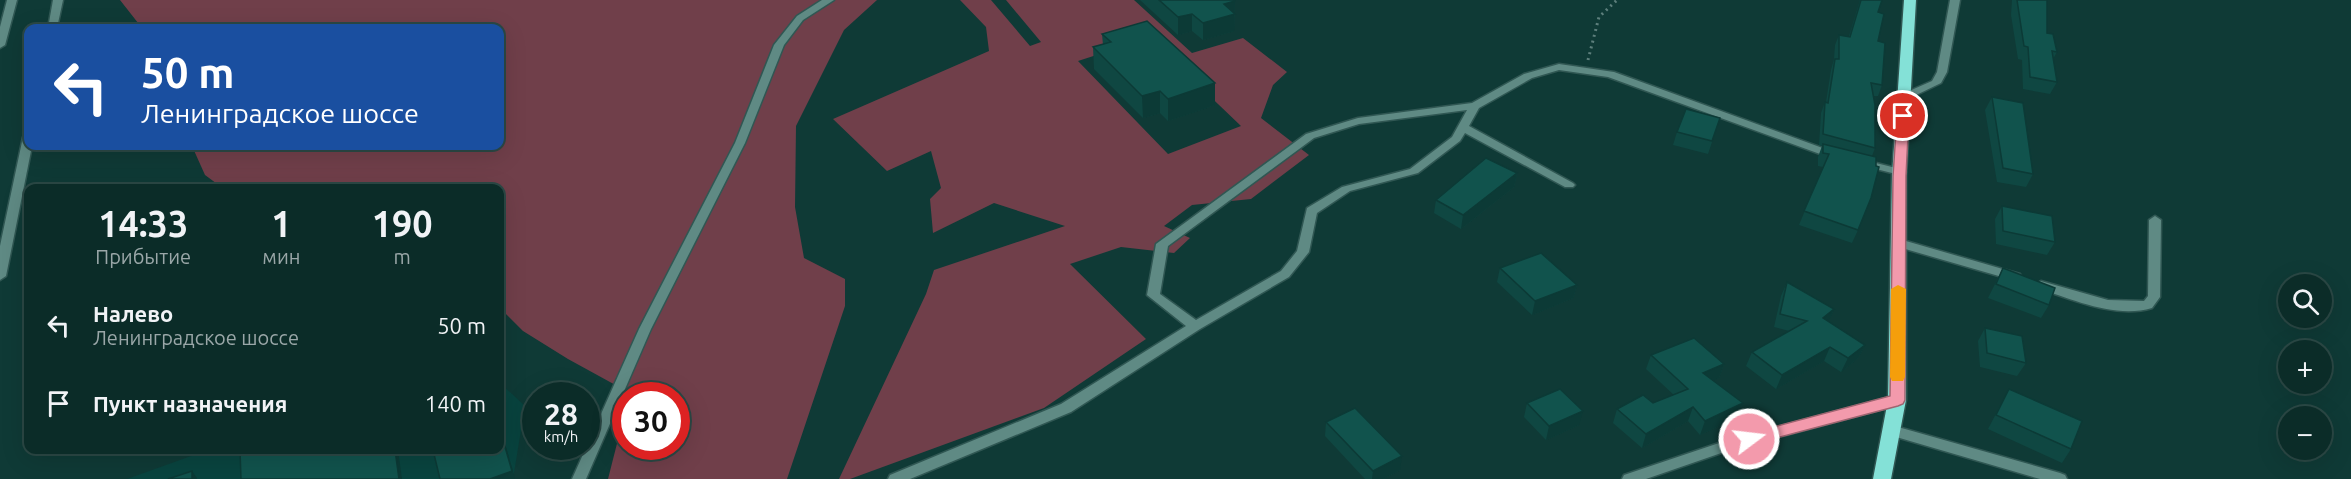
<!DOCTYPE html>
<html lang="ru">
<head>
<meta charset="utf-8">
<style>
	body { margin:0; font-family:Ubuntu,sans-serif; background:#193834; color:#f1f3f6; height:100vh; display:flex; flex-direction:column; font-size:22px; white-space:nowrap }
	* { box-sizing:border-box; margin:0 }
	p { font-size:20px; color:#9aa7a8 }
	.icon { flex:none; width:33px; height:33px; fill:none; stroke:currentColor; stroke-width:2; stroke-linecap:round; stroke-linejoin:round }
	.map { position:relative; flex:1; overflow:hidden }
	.details { position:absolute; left:24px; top:184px; width:480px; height:270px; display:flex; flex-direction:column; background:#0b2c28; border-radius:12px; box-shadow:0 6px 24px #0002,0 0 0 2px #2b4845 }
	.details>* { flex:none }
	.top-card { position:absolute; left:24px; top:24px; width:480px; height:126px; border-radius:12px; box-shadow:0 6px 24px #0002,0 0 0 2px #2b4845; background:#1a4fa0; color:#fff; overflow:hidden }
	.tools { position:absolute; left:2278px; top:274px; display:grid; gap:12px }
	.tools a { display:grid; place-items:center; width:54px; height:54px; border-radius:50%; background:#0b2c28; box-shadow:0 6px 24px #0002,0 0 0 2px #2b4845; font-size:30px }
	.speed { position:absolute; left:522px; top:382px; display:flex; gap:12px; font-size:30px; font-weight:700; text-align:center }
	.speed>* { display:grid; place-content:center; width:78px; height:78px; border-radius:50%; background:#0b2c28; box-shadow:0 6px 24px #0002,0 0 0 2px #2b4845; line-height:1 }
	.speed small { font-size:15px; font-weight:400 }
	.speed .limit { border:9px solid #d22; background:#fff; color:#111 }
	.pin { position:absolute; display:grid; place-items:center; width:51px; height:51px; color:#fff; margin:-26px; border:3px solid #fff; border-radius:50%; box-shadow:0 2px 6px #0007 }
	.me { position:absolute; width:66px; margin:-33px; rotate:75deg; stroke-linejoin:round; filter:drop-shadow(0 0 4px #0008) }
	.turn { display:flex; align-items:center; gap:21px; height:126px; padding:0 18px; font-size:27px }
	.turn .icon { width:78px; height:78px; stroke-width:2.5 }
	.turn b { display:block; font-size:42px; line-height:51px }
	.eta { display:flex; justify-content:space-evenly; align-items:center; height:102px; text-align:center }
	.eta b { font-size:36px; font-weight:600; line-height:42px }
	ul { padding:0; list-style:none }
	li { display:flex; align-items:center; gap:18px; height:78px; padding:0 18px }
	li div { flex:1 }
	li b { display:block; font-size:22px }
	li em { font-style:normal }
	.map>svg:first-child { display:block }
	.built { fill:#09443f }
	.green { fill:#703f4a; fill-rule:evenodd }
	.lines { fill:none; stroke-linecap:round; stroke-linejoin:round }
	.lane-casing { stroke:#305753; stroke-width:3 }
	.street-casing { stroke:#305753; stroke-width:3 }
	.primary-casing { stroke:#305753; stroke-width:3 }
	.path { stroke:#5d7f7c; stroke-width:3; stroke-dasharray:2 4; stroke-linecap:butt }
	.lane { fill:#5f8a84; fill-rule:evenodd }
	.street { fill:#5f8a84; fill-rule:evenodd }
	.primary { fill:#84e1d7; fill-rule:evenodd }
	.wall { fill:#0f4742 }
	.shaded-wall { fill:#0c3a36 }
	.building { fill:#11534d; stroke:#0c3a36; stroke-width:1.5 }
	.route { fill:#f39aac; stroke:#9e6470; stroke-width:1.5 }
	.slow { fill:#f59e0b }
</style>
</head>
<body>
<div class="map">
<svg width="2351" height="479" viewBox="0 0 2351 479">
	<rect width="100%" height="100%" fill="#0f3a36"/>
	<path class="built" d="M 500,383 L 525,406 L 513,479 L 127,479 L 208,450 L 500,450 Z"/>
	<g class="green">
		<path d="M 120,0 L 877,0 L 844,30 L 796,126 L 795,207 L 804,258 L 845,279 L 845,306 L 787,479 L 608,479 L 625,412 L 626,447 L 676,447 L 676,396 L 630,396 L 630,393 L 568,359 L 523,331 L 500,308 L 500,189 L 224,189 L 205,175 L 192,146 L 500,146 L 500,28 L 142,28 Z"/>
		<path d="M 960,0 L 991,0 L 1030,46 L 1041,42 L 1006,0 L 1134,0 L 1192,53 L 1243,38 L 1287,72 L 1273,85 L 1261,118 L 1309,155 L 1251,199 L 1192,205 L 1164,226 L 1190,238 L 1174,253 L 1121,247 L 1070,264 L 1146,339 L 1044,408 L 850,479 L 839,479 L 926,294 L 934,270 L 1065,226 L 994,203 L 933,233 L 930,199 L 941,188 L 931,151 L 887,171 L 833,119 L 989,51 L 986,27 ZM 1149,38 L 1241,126 L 1168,154 L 1078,61 Z"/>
	</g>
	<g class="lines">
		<g class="lane-casing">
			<g id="lane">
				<path d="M 822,0 L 834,0 L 803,20 L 784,45 L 745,143 L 651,329 L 586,479 L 572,479 L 639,329 L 735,143 L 774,45 L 797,16 Z"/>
				<path d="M 1950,0 L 1960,0 L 1947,72 L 1941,83 L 1908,99 L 1900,99 L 1899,97 L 1900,95 L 1932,81 L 1937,72 Z"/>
				<path d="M 1559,64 L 1614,72 L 1839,154 L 1841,156 L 1839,158 L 1831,158 L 1608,77 L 1559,70 L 1532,78 L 1479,108 L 1469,126 L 1573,183 L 1575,185 L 1573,187 L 1565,187 L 1465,133 L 1460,141 L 1418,173 L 1350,191 L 1317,213 L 1309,252 L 1289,277 L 1200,329 L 1071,412 L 910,479 L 888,479 L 890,475 L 1061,404 L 1186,326 L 1147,295 L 1156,244 L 1306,134 L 1358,118 L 1472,103 L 1524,74 ZM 1467,110 L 1452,137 L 1410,169 L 1342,187 L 1307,208 L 1297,251 L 1281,271 L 1196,320 L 1160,294 L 1168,246 L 1314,138 L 1359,124 Z"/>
				<path d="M 1860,159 L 1904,170 L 1906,172 L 1900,175 L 1856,164 L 1854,162 L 1856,160 Z"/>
				<path d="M 2155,216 L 2161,220 L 2160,297 L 2152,308 C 2115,319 2072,299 2037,288 L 2035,285 L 2041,281 L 2108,300 L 2144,301 L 2148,296 L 2149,220 Z"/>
				<path d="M 1899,239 L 2020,274 L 2022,277 L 2016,281 L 1895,246 L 1893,243 L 1895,240 Z"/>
			</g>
		</g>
		<g class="street-casing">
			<g id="street">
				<path d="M 7,0 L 17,0 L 5,45 L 0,48 L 0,27 Z"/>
				<path d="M 53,0 L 63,0 L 57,28 L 48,28 Z"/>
				<path d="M 28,134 L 28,146 L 32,146 L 6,276 L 0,280 L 0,246 L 23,137 Z"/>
				<path d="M 1897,395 L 1902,396 L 1904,400 L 1902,404 L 1730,450 L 1646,479 L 1622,479 L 1624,475 L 1728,440 Z"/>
				<path d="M 1891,425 L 2060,473 L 2065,475 L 2067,479 L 2040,479 L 1886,434 L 1884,430 L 1886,426 Z"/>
			</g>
		</g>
		<g class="primary-casing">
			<path id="primary" d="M 1904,0 L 1916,0 L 1906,176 L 1906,400 L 1891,479 L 1873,479 L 1888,400 L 1892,176 Z"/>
		</g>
		<path class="path" d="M 1588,60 L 1599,17 L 1617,0"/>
		<use href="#lane" class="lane"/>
		<use href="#street" class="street"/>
		<use href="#primary" class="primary"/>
	</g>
	<g class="wall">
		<path d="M 1140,0 L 1235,0 L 1235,1 L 1234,31 L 1203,40 L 1192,31 L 1178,35 Z"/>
		<path d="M 1860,0 L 1882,0 L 1878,12 L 1878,41 L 1882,85 L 1878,96 L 1873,96 L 1875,148 L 1872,156 L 1858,230 L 1852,243 L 1799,225 L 1823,167 L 1818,166 L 1818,157 L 1822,146 L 1819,145 L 1821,113 L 1825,102 L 1826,102 L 1831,70 L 1834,59 L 1835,45 L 1839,35 L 1849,36 Z"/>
		<path d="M 2012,0 L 2047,0 L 2047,33 L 2057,52 L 2053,59 L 2057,82 L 2050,94 L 2023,89 L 2022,60 L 2018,59 L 2011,15 Z"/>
		<path d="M 1102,34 L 1215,105 L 1168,121 L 1160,113 L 1143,118 L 1094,69 L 1093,47 L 1103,45 Z"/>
		<path d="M 1992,97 L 2033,174 L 2026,187 L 1997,182 L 1985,110 Z"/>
		<path d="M 1720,118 L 1708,154 L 1673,145 L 1677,132 Z"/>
		<path d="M 1517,173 L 1514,187 L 1461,229 L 1434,213 L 1436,200 Z"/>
		<path d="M 2002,206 L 2055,242 L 2047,255 L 1996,244 L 1995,219 Z"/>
		<path d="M 1500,268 L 1577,285 L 1573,298 L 1532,315 L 1497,282 Z"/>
		<path d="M 2003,268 L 2049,305 L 2041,318 L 1988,298 Z"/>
		<path d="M 1787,282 L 1834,309 L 1828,322 L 1865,345 L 1858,358 L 1841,372 L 1824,361 L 1776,389 L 1746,366 L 1752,352 L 1789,331 L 1774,327 L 1781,296 Z"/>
		<path d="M 1985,328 L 2026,363 L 2017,376 L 1980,367 L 1978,341 Z"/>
		<path d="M 1651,355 L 1724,364 L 1719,378 L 1713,380 L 1743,403 L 1737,417 L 1700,435 L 1688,421 L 1642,448 L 1613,423 L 1617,409 L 1653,403 L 1674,395 L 1646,369 Z"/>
		<path d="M 2009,389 L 2071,449 L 2062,463 L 1988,429 Z"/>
		<path d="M 1527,403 L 1579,425 L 1546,440 L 1524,417 Z"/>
		<path d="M 1326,422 L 1400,470 L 1383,479 L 1365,479 L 1325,436 Z"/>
	</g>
	<g class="shaded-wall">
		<path d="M 1235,1 L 1234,31 L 1203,40 L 1203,23 L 1224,4 Z"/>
		<path d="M 1192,14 L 1192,31 L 1178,35 L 1178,17 Z"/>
		<path d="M 1215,83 L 1215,105 L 1168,121 L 1168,99 Z"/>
		<path d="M 1160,91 L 1160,113 L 1143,118 L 1142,96 Z"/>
		<path d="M 1517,173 L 1514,187 L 1461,229 L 1463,215 Z"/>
		<path d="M 1577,285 L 1573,298 L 1532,315 L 1535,301 Z"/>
		<path d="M 1834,309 L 1828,323 L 1823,318 Z"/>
		<path d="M 1865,345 L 1858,358 L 1841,372 L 1848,358 Z"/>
		<path d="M 1830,347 L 1824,361 L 1776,389 L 1782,375 Z"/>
		<path d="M 1724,364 L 1719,378 L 1698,387 L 1703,373 Z"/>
		<path d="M 1743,403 L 1737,417 L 1700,435 L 1705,421 Z"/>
		<path d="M 1693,407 L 1688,421 L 1642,448 L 1646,434 Z"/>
		<path d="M 1583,411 L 1579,425 L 1546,440 L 1549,426 Z"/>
		<path d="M 500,426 L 515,478 L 512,479 L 490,479 L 500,430 Z"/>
		<path d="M 395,450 L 398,450 L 402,479 L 399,479 Z"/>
		<path d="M 1402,456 L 1400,470 L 1383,479 L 1372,479 L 1373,471 Z"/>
		<path d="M 192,471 L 197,478 L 197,479 L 192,479 Z"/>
	</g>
	<g class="building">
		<path d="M 1159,0 L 1235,0 L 1235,1 L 1224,4 L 1235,14 L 1203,23 L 1192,14 L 1178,17 Z"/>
		<path d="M 1861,0 L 1882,0 L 1878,12 L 1884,14 L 1878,41 L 1885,43 L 1882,85 L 1871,83 L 1875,105 L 1875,148 L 1823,134 L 1825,102 L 1828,103 L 1835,59 L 1839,59 L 1839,35 L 1850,37 Z"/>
		<path d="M 2017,0 L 2047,0 L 2047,33 L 2053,34 L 2057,52 L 2052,51 L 2057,82 L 2030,77 L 2028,47 L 2024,46 Z"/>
		<path d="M 1147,21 L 1215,83 L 1168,99 L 1160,91 L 1142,96 L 1093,47 L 1111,42 L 1102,34 Z"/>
		<path d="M 1992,97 L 2023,103 L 2033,174 L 2003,168 Z"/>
		<path d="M 1686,109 L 1720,118 L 1712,141 L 1677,132 Z"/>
		<path d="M 1823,144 L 1876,157 L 1876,166 L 1879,167 L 1871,198 L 1858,230 L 1804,211 L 1829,154 L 1823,153 Z"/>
		<path d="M 1486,158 L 1517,173 L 1463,215 L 1436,200 Z"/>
		<path d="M 2002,206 L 2052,216 L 2055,242 L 2003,231 Z"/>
		<path d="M 1541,253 L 1577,285 L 1535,301 L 1500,268 Z"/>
		<path d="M 2003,268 L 2055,288 L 2049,305 L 1996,284 Z"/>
		<path d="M 1787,282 L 1834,309 L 1823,318 L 1865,345 L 1848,358 L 1830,347 L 1782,375 L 1752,352 L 1807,321 L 1780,314 Z"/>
		<path d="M 1985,328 L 2022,336 L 2026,363 L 1987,353 Z"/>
		<path d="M 1694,338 L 1724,364 L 1703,373 L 1743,403 L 1705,421 L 1693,407 L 1646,434 L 1617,409 L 1643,395 L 1653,403 L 1688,389 L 1651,355 Z"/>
		<path d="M 1560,389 L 1583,411 L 1549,426 L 1527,403 Z"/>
		<path d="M 2009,389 L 2082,421 L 2071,449 L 1996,415 Z"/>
		<path d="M 1355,408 L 1402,456 L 1373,471 L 1326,422 Z"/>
		<path d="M 500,430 L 512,471 L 490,479 L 440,479 L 433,450 L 500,450 Z"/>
		<path d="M 240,450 L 395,450 L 399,479 L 241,479 Z"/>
		<path d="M 192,471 L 192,479 L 168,479 Z"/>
	</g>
	<path class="route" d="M 1903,112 L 1909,116 L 1906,176 L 1905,400 L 1903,404 L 1898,406 L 1749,445 L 1743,443 L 1741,439 L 1743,435 L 1890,396 L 1893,176 L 1897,116 Z"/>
	<path class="slow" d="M 1898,285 L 1906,289 L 1905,377 L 1903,381 L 1892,381 L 1890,377 L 1891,289 Z"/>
</svg>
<div class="tools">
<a><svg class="icon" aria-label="search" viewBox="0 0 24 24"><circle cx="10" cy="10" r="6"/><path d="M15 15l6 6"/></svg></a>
<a>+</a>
<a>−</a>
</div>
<div class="speed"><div>28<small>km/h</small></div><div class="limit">30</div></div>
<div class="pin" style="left:1903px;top:116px;background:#d93025"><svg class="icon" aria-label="arrive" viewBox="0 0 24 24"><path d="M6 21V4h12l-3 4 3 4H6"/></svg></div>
<svg class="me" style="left:1749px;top:439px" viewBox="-20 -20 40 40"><circle r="17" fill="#f39aac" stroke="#fff" stroke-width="3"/><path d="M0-11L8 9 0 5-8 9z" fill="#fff"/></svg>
<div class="top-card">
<div class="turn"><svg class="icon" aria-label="left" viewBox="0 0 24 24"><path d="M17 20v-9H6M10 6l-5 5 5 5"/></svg><div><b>50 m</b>Ленинградское шоссе</div></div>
</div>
<section class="details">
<div class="eta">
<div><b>14:33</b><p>Прибытие</p></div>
<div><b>1</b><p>мин</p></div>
<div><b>190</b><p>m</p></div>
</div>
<ul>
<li><svg class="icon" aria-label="left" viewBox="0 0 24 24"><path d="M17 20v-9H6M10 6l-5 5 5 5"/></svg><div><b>Налево</b><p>Ленинградское шоссе</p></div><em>50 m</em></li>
<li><svg class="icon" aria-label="arrive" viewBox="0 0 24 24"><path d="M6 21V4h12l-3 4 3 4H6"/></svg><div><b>Пункт назначения</b></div><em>140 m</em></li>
</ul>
</section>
</div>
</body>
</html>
